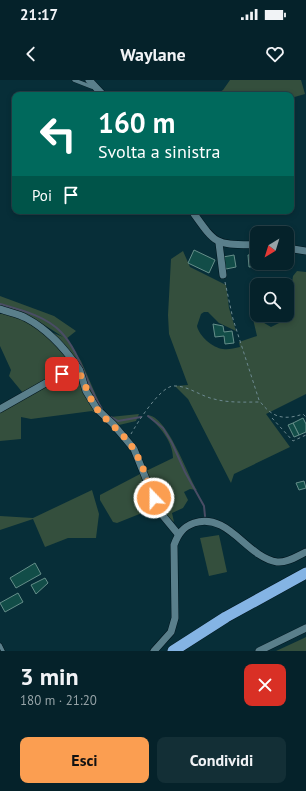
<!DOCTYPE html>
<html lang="it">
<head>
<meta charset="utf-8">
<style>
	body { margin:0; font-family:"PT Sans",sans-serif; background:#132f36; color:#f1f3f6; height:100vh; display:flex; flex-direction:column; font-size:15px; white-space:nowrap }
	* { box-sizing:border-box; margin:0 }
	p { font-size:13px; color:#97a4a8 }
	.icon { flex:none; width:22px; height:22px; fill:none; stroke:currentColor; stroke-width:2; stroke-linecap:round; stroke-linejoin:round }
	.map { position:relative; height:571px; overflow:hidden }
	.details { display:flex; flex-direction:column; background:#05222a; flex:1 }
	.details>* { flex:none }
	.banner { position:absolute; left:12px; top:12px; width:282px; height:122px; border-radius:8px; box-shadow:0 2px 6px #0003,0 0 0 1px #263f47; background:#00695c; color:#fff; overflow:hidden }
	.needle { width:26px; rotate:218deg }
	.tools { position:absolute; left:250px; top:146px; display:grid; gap:8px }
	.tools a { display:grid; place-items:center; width:44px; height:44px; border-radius:8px; background:#05222a; box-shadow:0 2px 6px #0003,0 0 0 1px #263f47; font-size:20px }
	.pin { position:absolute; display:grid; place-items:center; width:34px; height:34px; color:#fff; margin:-17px; border-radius:8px; box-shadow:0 2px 6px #0006 }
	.me { position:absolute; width:44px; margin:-22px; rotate:338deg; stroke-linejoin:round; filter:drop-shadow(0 0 3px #0008) }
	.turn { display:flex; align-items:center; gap:14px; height:84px; padding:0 20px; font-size:18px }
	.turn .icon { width:52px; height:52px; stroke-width:2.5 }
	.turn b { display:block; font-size:28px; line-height:34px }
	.then { display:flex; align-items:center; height:38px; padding:0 20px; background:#0003; gap:8px; font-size:15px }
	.round { display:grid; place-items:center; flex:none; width:42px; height:42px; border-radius:8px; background:#132f36 }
	.head { display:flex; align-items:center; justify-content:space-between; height:68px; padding:0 20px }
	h1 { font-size:24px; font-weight:800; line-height:30px }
	.primary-button { display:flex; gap:8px; margin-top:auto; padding:8px 20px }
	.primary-button a { flex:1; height:46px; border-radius:8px; background:#fb9e51; color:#111; font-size:16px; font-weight:800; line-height:46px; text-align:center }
	.primary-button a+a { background:#132f36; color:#f1f3f6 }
	.status { display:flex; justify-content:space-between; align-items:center; height:28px; padding:0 20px; background:#05222a; direction:ltr }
	.status svg { height:11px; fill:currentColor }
	header { display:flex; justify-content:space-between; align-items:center; height:52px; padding:0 20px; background:#05222a; font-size:18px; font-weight:800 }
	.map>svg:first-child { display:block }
	.green { fill:#344f3d }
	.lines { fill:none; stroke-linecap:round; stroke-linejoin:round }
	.stream { stroke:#4a4d65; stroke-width:2 }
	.building { fill:#124d48; stroke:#658e89 }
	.service-casing { stroke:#00151d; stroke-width:4.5 }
	.minor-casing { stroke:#00151d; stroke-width:8 }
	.trunk-casing { stroke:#00151d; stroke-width:12 }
	.path { stroke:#6c8990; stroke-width:1; stroke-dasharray:3 3; stroke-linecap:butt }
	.service { stroke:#5a7f8b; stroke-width:3.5 }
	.minor { stroke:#5a7f8b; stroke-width:7 }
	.trunk { stroke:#84b4e4; stroke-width:11 }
	.route { stroke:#fb9e51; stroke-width:7; stroke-dasharray:0 12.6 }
</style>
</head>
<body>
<div class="status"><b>21:17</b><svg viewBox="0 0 49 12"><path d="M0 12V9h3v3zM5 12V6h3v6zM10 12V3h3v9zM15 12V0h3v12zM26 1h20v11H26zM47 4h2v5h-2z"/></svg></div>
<header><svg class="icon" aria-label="back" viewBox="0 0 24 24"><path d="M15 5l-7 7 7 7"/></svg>Waylane<svg class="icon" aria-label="heart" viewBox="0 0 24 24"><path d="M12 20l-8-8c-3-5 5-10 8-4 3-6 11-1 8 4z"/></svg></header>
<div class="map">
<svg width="306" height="571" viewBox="0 0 306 571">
	<rect width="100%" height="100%" fill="#072e38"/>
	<g class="green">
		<path d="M 230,0 L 301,0 L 305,14 L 291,18 L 291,15 L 215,15 L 223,10 Z"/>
		<path d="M 183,171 L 190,187 L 226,205 L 229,228 L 236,251 L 219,243 L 208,232 L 204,232 L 201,234 L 197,246 C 199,256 213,268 223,269 C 229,270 234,268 240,267 L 239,262 L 257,256 L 253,239 L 259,240 L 271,247 L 289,238 L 287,230 L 287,209 L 292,203 L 293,196 L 297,191 L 306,192 L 306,314 L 266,334 L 290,367 L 234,394 L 231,403 L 188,319 L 175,306 L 188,305 L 169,254 L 168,235 L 171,179 Z"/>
		<path d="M 0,216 L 54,236 L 76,251 L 66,259 L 81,281 L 102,329 L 110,337 L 139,334 L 136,341 L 119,345 L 92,331 L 31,339 L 21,337 L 21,359 L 0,361 L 0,330 L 70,290 L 65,288 L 23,313 L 9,296 L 11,290 L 0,266 L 0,234 L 9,234 L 63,257 C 41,242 25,234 0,227 Z"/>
		<path d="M 147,335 C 167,335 187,394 197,410 L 190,409 L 184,412 L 188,420 L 183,428 L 172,433 L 174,442 L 165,434 L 146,391 L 173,378 C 173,361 159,346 147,335 Z"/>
		<path d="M 142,393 L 157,427 L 117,443 L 113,442 L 100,420 L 100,415 Z"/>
		<path d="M 92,410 L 99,434 L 96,458 L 68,458 L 45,467 L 33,439 L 0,450 L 0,436 L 33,438 Z"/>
		<path d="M 219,455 L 227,492 L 209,496 L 200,458 Z"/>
		<path d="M 306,557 L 306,571 L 276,571 L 302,559 Z"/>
	</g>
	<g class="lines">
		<g class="stream">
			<path d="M 0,224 C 21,230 46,236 61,252 C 80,272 87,306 102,329"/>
			<path d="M 148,336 L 163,348 L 172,363 L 185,392 L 204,426 L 205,436"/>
			<path d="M 111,337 L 118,341 L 141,337"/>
		</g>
	</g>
	<g class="building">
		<path d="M 194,170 L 215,180 L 209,193 L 188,183 Z"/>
		<path d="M 257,174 L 257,183 L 261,183 L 261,186 L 249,187 L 248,175 Z"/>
		<path d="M 234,175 L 236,187 L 226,189 L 223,177 Z"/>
		<path d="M 213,244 L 223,246 L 224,252 L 232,251 L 234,263 L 225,264 L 224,256 L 215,257 Z"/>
		<path d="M 303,338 L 306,344 L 306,352 L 299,355 L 293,343 Z"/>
		<path d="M 293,343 L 299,355 L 294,357 L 288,345 Z"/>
		<path d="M 304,401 L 306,408 L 299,410 L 296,403 Z"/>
		<path d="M 35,483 L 41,494 L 16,508 L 10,498 Z"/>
		<path d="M 45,498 L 48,503 L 36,514 L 31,505 Z"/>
		<path d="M 18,513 L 23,522 L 5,532 L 0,523 Z"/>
	</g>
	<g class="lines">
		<g class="service-casing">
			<g id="service">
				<path d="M 74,0 L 92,7"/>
				<path d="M 0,565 L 3,571"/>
			</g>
		</g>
		<g class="minor-casing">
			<g id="minor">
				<path d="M 89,0 L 103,15"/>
				<path d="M 192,131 C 217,166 214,164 257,165"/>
				<path d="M 219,163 L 223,195"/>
				<path d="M 287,168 L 306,171"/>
				<path d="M 0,229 C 8,232 19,234 26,238 C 49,250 65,269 79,289"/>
				<path d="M 0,329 L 74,287 L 80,291 L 86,311 L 97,329 L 113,344 L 134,369 L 159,431 L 178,454"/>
				<path d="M 154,571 L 171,552 L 175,538 L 174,465 C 178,454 183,447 194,443 C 229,432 246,477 277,482 C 288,483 297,476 306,472"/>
				<path d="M 259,571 L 306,548"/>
			</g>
		</g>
		<g class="trunk-casing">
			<path id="trunk" d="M 173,571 L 226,537 L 306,493"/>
		</g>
		<g class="path">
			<path d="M 225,202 L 233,239 L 259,320 C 271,337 283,341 303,334 L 306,337"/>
			<path d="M 272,338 L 293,361 L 306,355"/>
			<path d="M 131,354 C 137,343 160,307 173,306 C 187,305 200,316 214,319 C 229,323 244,322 260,322"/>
		</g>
		<use href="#service" class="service"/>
		<use href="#minor" class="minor"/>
		<use href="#trunk" class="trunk"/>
	</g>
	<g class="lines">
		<path class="route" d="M 62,294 L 74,287 C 84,295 87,316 97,329 C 108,343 125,354 134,370 C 143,385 148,403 154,418"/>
	</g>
</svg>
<div class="tools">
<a><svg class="needle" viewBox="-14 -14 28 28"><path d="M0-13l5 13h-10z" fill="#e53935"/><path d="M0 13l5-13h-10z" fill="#97a4a8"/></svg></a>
<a><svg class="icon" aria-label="search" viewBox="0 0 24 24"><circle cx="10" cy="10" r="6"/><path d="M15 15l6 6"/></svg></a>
</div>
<div class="pin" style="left:62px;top:294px;background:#d93025"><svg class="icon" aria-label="arrive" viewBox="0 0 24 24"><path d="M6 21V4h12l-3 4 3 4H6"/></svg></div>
<svg class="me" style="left:154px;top:418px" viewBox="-20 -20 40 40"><circle r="17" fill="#fb9e51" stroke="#fff" stroke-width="3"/><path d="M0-11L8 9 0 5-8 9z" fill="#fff"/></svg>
<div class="banner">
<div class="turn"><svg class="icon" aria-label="left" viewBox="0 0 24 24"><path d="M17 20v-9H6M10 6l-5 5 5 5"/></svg><div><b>160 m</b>Svolta a sinistra</div></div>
<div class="then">Poi<svg class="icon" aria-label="arrive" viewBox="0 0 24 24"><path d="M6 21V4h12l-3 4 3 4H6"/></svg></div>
</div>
</div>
<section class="details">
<div class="head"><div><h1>3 min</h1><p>180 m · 21:20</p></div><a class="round" style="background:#d93025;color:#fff"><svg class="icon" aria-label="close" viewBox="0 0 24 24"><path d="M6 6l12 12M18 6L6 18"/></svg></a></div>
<div class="primary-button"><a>Esci</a><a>Condividi</a></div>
</section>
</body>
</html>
